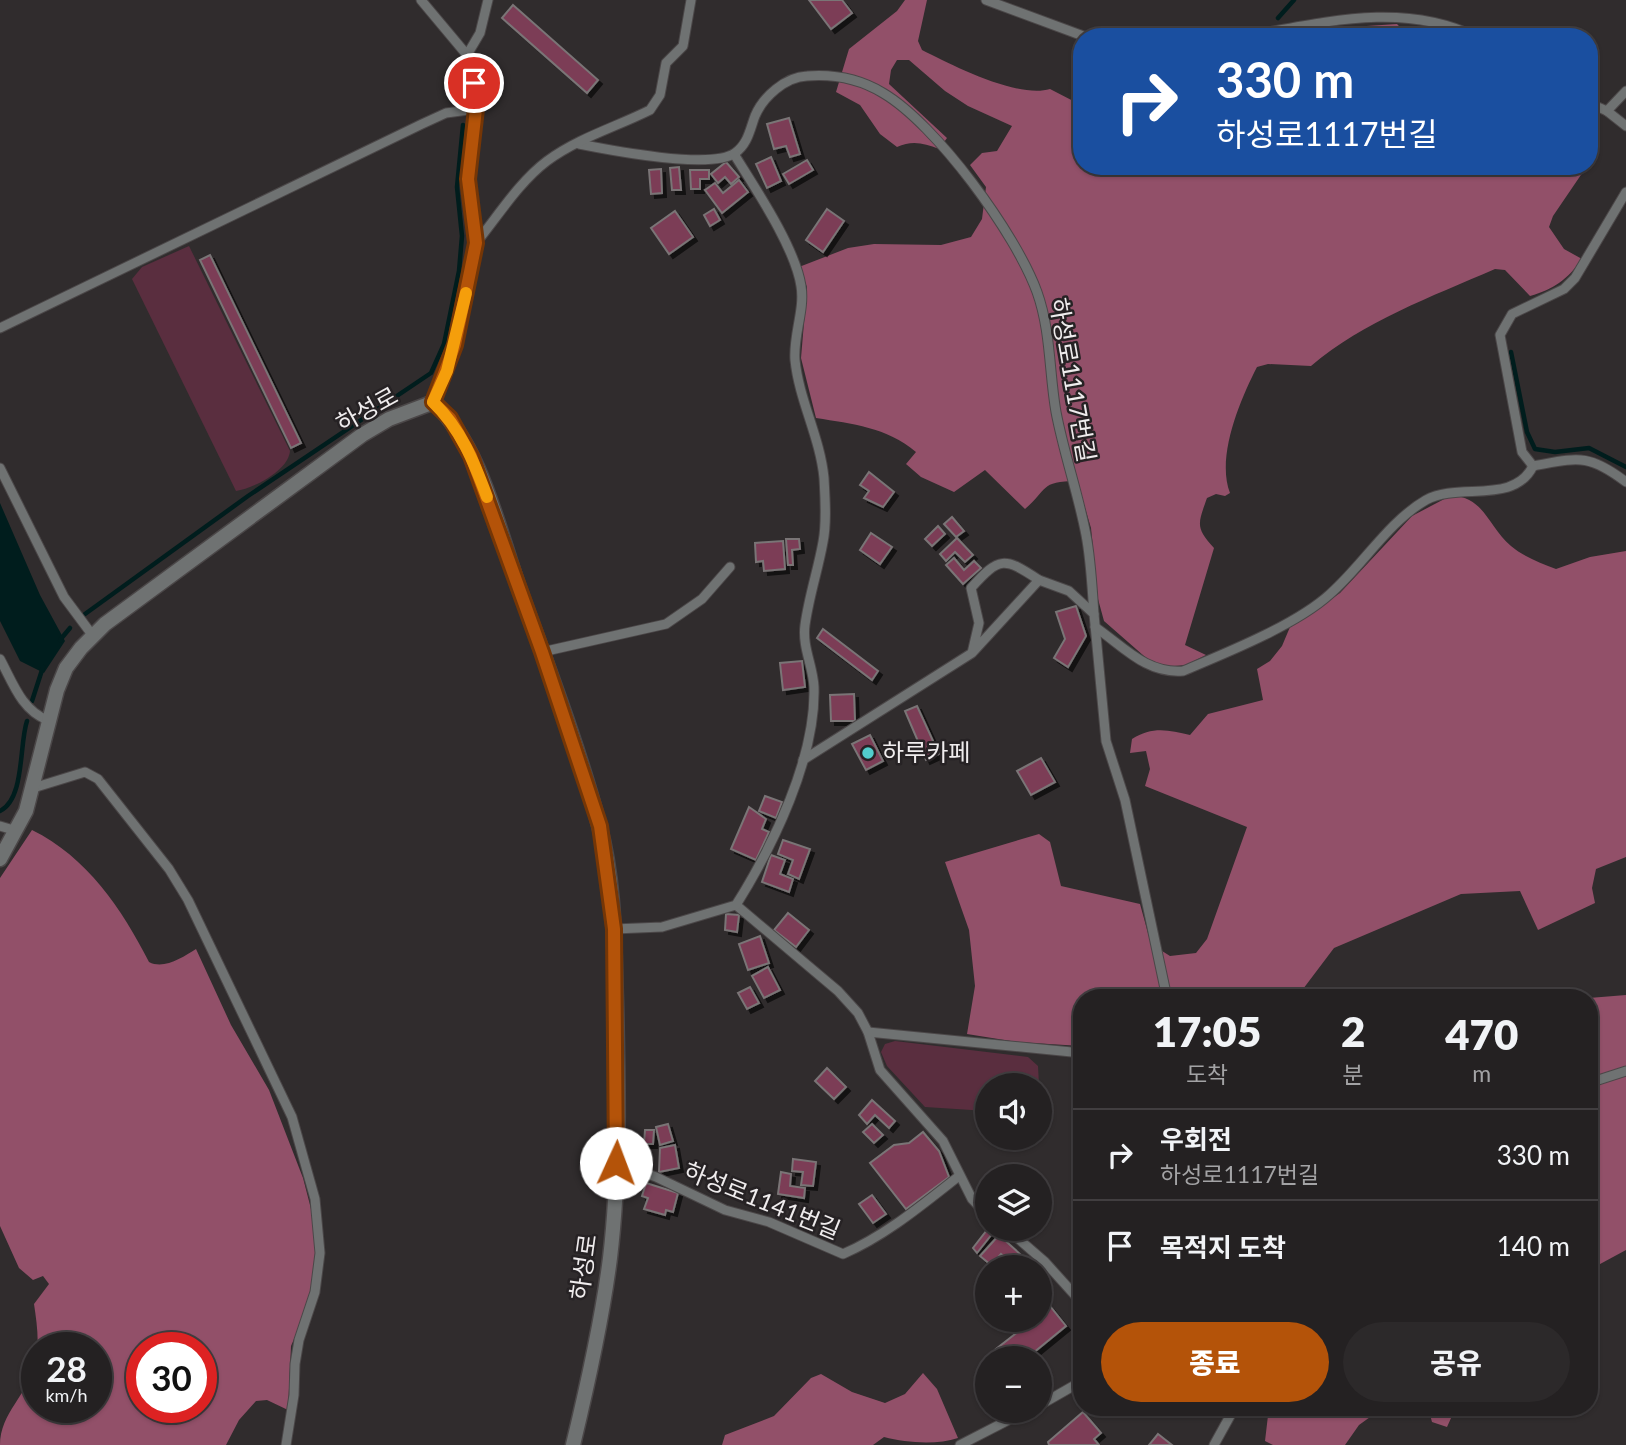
<!DOCTYPE html>
<html lang="ko">
<head>
<meta charset="utf-8">
<style>
	body { margin:0; font-family:Lato,"Noto Sans KR",sans-serif; background:#2c292a; color:#f1f3f6; height:100vh; display:flex; flex-direction:column; font-size:26px; white-space:nowrap }
	* { box-sizing:border-box; margin:0 }
	p { font-size:23px; color:#a3a3a5 }
	.icon { flex:none; width:38px; height:38px; fill:none; stroke:currentColor; stroke-width:2; stroke-linecap:round; stroke-linejoin:round }
	.map { position:relative; flex:1; overflow:hidden }
	.side { position:absolute; left:1073px; top:989px; width:525px; height:427px; display:flex; flex-direction:column; background:#242122; border-radius:28px; box-shadow:0 2px 5px #0004,0 0 0 2px #413e40 }
	.side>* { flex:none }
	.banner { position:absolute; left:1073px; top:28px; width:525px; height:147px; border-radius:28px; box-shadow:0 2px 5px #0004,0 0 0 2px #413e40; background:#1a4fa0; color:#fff; overflow:hidden }
	.fabs { position:absolute; left:975px; top:1073px; display:grid; gap:14px }
	.fabs a { display:grid; place-items:center; width:77px; height:77px; border-radius:50%; background:#242122; box-shadow:0 2px 5px #0004,0 0 0 2px #413e40; font-size:35px }
	.speed { position:absolute; left:21px; top:1332px; display:flex; gap:14px; font-size:35px; font-weight:700; text-align:center }
	.speed>* { display:grid; place-content:center; width:91px; height:91px; border-radius:50%; background:#242122; box-shadow:0 2px 5px #0004,0 0 0 2px #413e40; line-height:1 }
	.speed small { font-size:18px; font-weight:400 }
	.speed .limit { border:10px solid #d22; background:#fff; color:#111 }
	.pin { position:absolute; display:grid; place-items:center; width:60px; height:60px; color:#fff; margin:-30px; border:4px solid #fff; border-radius:50%; box-shadow:0 2px 7px #0007 }
	.me { position:absolute; width:77px; margin:-38px; rotate:2deg; stroke-linejoin:round; filter:drop-shadow(0 0 5px #0008) }
	.turn { display:flex; align-items:center; gap:24px; height:147px; padding:0 28px; font-size:32px }
	.turn .icon { width:91px; height:91px; stroke-width:2.5 }
	.turn b { display:block; font-size:49px; line-height:60px }
	.eta { display:flex; justify-content:space-evenly; align-items:center; height:119px; text-align:center }
	.eta b { font-size:42px; font-weight:800; line-height:49px }
	.action { display:flex; gap:14px; margin-top:auto; padding:14px 28px }
	.action a { flex:1; height:80px; border-radius:42px; background:#b45309; color:#fff; font-size:28px; font-weight:800; line-height:80px; text-align:center }
	.action a+a { background:#2c292a; color:#f1f3f6 }
	ul { padding:0; list-style:none }
	li { display:flex; align-items:center; gap:21px; height:91px; padding:0 28px; border-top:2px solid #413e40 }
	li div { flex:1 }
	li b { display:block; font-size:26px }
	li em { font-style:normal }
	.map>svg:first-child { display:block }
	.green { fill:#5a2e3f }
	.forest { fill:#925069; fill-rule:evenodd }
	.water { fill:#001d1d }
	.lines { fill:none; stroke-linecap:round; stroke-linejoin:round }
	.stream { stroke:#001d1d; stroke-width:4.5 }
	.building { fill:#7c3c56; stroke:#7a7476; stroke-width:2; filter:url(#shadow) }
	.lane-casing { stroke:#4b4748; stroke-width:11 }
	.street-casing { stroke:#4b4748; stroke-width:17 }
	.lane { stroke:#6f7272; stroke-width:9 }
	.street { stroke:#6f7272; stroke-width:14 }
	.route-casing { stroke:#753606; stroke-width:18 }
	.route { stroke:#b45309; stroke-width:12 }
	.slow { stroke:#f59e0b; stroke-width:12 }
	.poi-dot { fill:#52cdcc; stroke:#262224; stroke-width:2.5 }
	.labels { text-anchor:middle; stroke-width:5; stroke-linejoin:round; paint-order:stroke }
	.street-label { font-size:24px; fill:#efeced; stroke:#262224 }
	.poi-label { font-size:24px; fill:#efeced; stroke:#262224; text-anchor:start }
</style>
</head>
<body>
<div class="map">
<svg width="1626" height="1445" viewBox="0 0 1626 1445">
	<defs>
		<filter id="shadow"><feDropShadow dx="4" dy="4" stdDeviation="0" flood-color="#0009"/></filter>
	</defs>
	<rect width="100%" height="100%" fill="#302c2d"/>
	<g class="green">
		<path d="M 189,246 L 290,451 C 288,471 254,488 236,491 L 132,279 L 142,267 Z"/>
		<path d="M 895,1041 L 1028,1057 L 1038,1066 L 1039,1085 L 987,1085 L 987,1111 L 925,1107 L 887,1066 L 881,1052 L 885,1044 Z"/>
		<path d="M 1150,1407 L 1198,1407 L 1193,1416 L 1176,1417 L 1152,1412 Z"/>
	</g>
	<g class="forest">
		<path d="M 905,0 L 927,0 L 918,41 L 922,50 C 952,65 1018,99 1050,89 L 1081,105 L 1082,166 L 1587,166 L 1553,216 L 1549,227 L 1564,249 L 1582,259 C 1567,280 1554,289 1530,296 L 1505,270 L 1495,269 C 1431,297 1364,321 1311,366 L 1268,364 L 1257,367 C 1240,400 1216,457 1230,493 L 1225,496 L 1216,494 L 1207,498 C 1198,524 1195,527 1214,548 L 1185,645 L 1206,655 L 1186,665 L 1163,667 L 1152,663 L 1104,621 L 1098,599 L 1091,528 L 1077,481 C 1039,481 1048,490 1025,509 L 985,470 L 954,492 L 921,477 L 906,464 L 916,452 C 886,427 853,424 816,418 L 801,358 L 807,287 L 799,267 L 848,248 L 874,244 L 941,245 L 971,237 L 982,219 L 986,187 L 970,165 L 982,153 L 997,151 L 1012,126 L 968,106 L 945,91 L 909,60 L 897,60 L 891,70 L 889,84 L 947,138 L 939,149 C 924,143 912,140 897,147 L 880,134 L 860,105 L 836,92 L 849,49 L 897,11 Z"/>
		<path d="M 1397,24 L 1409,37 L 1313,37 L 1336,28 Z"/>
		<path d="M 1450,496 C 1484,495 1488,527 1511,546 C 1524,557 1541,563 1556,569 L 1590,557 L 1626,551 L 1626,857 L 1596,869 L 1592,888 L 1595,903 L 1538,930 L 1520,891 L 1461,894 L 1334,948 L 1297,997 L 1082,998 L 1081,1046 L 1017,1042 L 967,1034 L 975,986 L 969,930 L 945,862 L 1039,834 L 1050,842 L 1061,886 L 1140,904 L 1151,944 L 1170,956 L 1196,953 L 1207,939 L 1247,827 L 1145,786 L 1150,769 L 1146,751 L 1130,753 L 1132,739 C 1152,726 1169,730 1190,735 L 1208,714 L 1263,700 L 1257,669 L 1270,661 L 1282,646 L 1290,627 L 1340,593 L 1412,516 Z"/>
		<path d="M 32,830 C 87,857 122,909 149,962 C 164,970 183,957 196,949 L 231,1025 L 269,1090 L 303,1178 L 317,1232 L 318,1255 L 311,1299 L 291,1346 L 288,1410 L 267,1400 L 256,1401 L 239,1420 L 226,1445 L 0,1445 C 0,1413 28,1394 35,1365 C 40,1345 37,1324 34,1304 L 49,1284 L 43,1276 L 33,1280 L 19,1268 L 0,1226 L 0,878 ZM 37,1348 L 96,1348 L 96,1407 L 37,1407 ZM 142,1348 L 201,1348 L 201,1407 L 142,1407 Z"/>
		<path d="M 1626,995 L 1626,1250 L 1589,1270 L 1589,998 Z"/>
		<path d="M 923,1373 L 937,1389 L 958,1438 C 937,1445 907,1443 884,1437 L 873,1445 L 722,1445 L 725,1435 L 774,1416 L 811,1378 L 821,1374 L 852,1392 L 885,1403 L 905,1394 Z"/>
		<path d="M 1269,1407 L 1384,1407 L 1359,1425 L 1345,1445 L 1273,1445 L 1265,1441 Z"/>
		<path d="M 1422,1407 L 1456,1407 L 1447,1427 L 1432,1422 L 1429,1411 Z"/>
	</g>
	<path class="water" d="M 0,503 L 40,595 L 65,641 L 44,673 L 20,661 L 0,621 Z"/>
	<g class="lines">
		<g class="stream">
			<path d="M 1278,18 L 1294,0"/>
			<path d="M 1511,352 L 1527,432 L 1535,449 L 1555,452 L 1589,448 L 1626,467"/>
			<path d="M 85,614 L 248,496 L 431,373 L 444,344 L 459,271 L 462,236 L 457,187 L 463,125"/>
			<path d="M 60,640 L 70,628"/>
			<path d="M 32,701 L 43,667"/>
			<path d="M 0,811 C 25,799 19,744 27,721"/>
		</g>
	</g>
	<g class="building">
		<path d="M 809,0 L 842,0 L 852,13 L 831,29 Z"/>
		<path d="M 513,5 L 598,80 L 587,93 L 502,18 Z"/>
		<path d="M 789,118 L 800,154 L 790,157 L 786,146 L 774,149 L 767,124 Z"/>
		<path d="M 771,157 L 781,181 L 767,188 L 756,164 Z"/>
		<path d="M 807,160 L 813,170 L 789,184 L 783,174 Z"/>
		<path d="M 726,162 L 739,177 L 731,184 L 725,177 L 718,183 L 711,174 Z"/>
		<path d="M 679,167 L 681,190 L 672,190 L 670,168 Z"/>
		<path d="M 661,169 L 662,193 L 651,194 L 649,170 Z"/>
		<path d="M 690,170 L 709,170 L 709,179 L 700,179 L 700,189 L 691,189 Z"/>
		<path d="M 739,180 L 748,192 L 722,213 L 705,190 L 715,183 L 723,193 Z"/>
		<path d="M 714,209 L 720,220 L 710,226 L 704,215 Z"/>
		<path d="M 827,209 L 844,221 L 823,252 L 806,240 Z"/>
		<path d="M 675,211 L 693,237 L 669,254 L 651,228 Z"/>
		<path d="M 210,255 L 301,443 L 291,448 L 200,260 Z"/>
		<path d="M 869,472 L 894,492 L 883,507 L 864,498 L 869,491 L 860,485 Z"/>
		<path d="M 952,517 L 964,531 L 956,537 L 944,524 Z"/>
		<path d="M 938,526 L 945,534 L 932,546 L 925,539 Z"/>
		<path d="M 871,533 L 892,547 L 880,564 L 860,550 Z"/>
		<path d="M 957,538 L 973,555 L 965,562 L 955,552 L 946,561 L 940,554 Z"/>
		<path d="M 786,539 L 799,539 L 800,549 L 792,550 L 793,565 L 788,565 Z"/>
		<path d="M 783,541 L 785,569 L 764,571 L 763,561 L 756,562 L 755,543 Z"/>
		<path d="M 954,558 L 964,570 L 974,561 L 981,568 L 963,584 L 946,565 Z"/>
		<path d="M 1076,606 L 1086,636 L 1068,667 L 1054,658 L 1065,639 L 1056,612 Z"/>
		<path d="M 823,629 L 878,671 L 872,680 L 817,638 Z"/>
		<path d="M 802,661 L 805,687 L 783,690 L 780,663 Z"/>
		<path d="M 854,694 L 855,721 L 831,721 L 830,695 Z"/>
		<path d="M 917,706 L 939,754 L 926,760 L 905,711 Z"/>
		<path d="M 870,735 L 883,761 L 866,770 L 852,744 Z"/>
		<path d="M 1041,758 L 1055,782 L 1031,795 L 1017,771 Z"/>
		<path d="M 765,796 L 782,802 L 776,818 L 759,811 Z"/>
		<path d="M 749,807 L 766,819 L 762,829 L 769,832 L 756,860 L 731,849 Z"/>
		<path d="M 783,840 L 810,849 L 799,879 L 788,874 L 793,860 L 778,854 Z"/>
		<path d="M 771,855 L 785,860 L 780,874 L 793,879 L 789,892 L 762,882 Z"/>
		<path d="M 788,913 L 809,930 L 796,947 L 774,930 Z"/>
		<path d="M 726,914 L 739,915 L 737,932 L 725,930 Z"/>
		<path d="M 760,936 L 769,963 L 748,970 L 739,944 Z"/>
		<path d="M 768,967 L 780,990 L 764,998 L 752,976 Z"/>
		<path d="M 750,987 L 759,1003 L 747,1009 L 738,993 Z"/>
		<path d="M 827,1068 L 846,1087 L 834,1099 L 815,1081 Z"/>
		<path d="M 872,1100 L 895,1121 L 889,1128 L 875,1115 L 867,1124 L 859,1115 Z"/>
		<path d="M 668,1124 L 673,1141 L 660,1145 L 656,1127 Z"/>
		<path d="M 872,1124 L 883,1135 L 874,1143 L 863,1132 Z"/>
		<path d="M 645,1130 L 654,1130 L 653,1144 L 644,1144 Z"/>
		<path d="M 923,1132 L 939,1151 L 949,1177 L 906,1209 L 870,1163 L 894,1145 L 909,1143 Z"/>
		<path d="M 675,1145 L 679,1168 L 659,1172 L 660,1148 Z"/>
		<path d="M 793,1159 L 816,1162 L 813,1186 L 801,1185 L 803,1172 L 792,1171 Z"/>
		<path d="M 781,1172 L 791,1174 L 790,1186 L 805,1188 L 804,1198 L 778,1194 Z"/>
		<path d="M 646,1183 L 678,1193 L 673,1212 L 666,1210 L 665,1215 L 644,1209 L 648,1198 L 642,1196 Z"/>
		<path d="M 872,1195 L 886,1214 L 873,1223 L 859,1204 Z"/>
		<path d="M 987,1230 L 992,1234 L 977,1253 L 973,1248 Z"/>
		<path d="M 999,1235 L 1020,1254 L 1012,1264 L 1001,1254 L 991,1265 L 980,1256 Z"/>
		<path d="M 1050,1306 L 1066,1326 L 1027,1358 L 1003,1358 L 996,1349 L 1033,1320 L 1040,1320 L 1040,1315 Z"/>
		<path d="M 1083,1412 L 1101,1433 L 1094,1439 L 1099,1445 L 1049,1445 L 1048,1442 Z"/>
		<path d="M 1158,1434 L 1172,1445 L 1149,1445 Z"/>
	</g>
	<g class="lines">
		<g class="lane-casing">
			<g id="lane">
				<path d="M 421,0 L 467,55 L 476,96 L 468,179 L 476,243 L 455,345 L 434,402"/>
				<path d="M 986,0 L 1086,37"/>
				<path d="M 1240,37 C 1318,24 1401,0 1476,37"/>
				<path d="M 467,55 L 480,33 L 488,0"/>
				<path d="M 1589,103 L 1607,111 L 1626,126"/>
				<path d="M 1607,111 L 1626,91"/>
				<path d="M 579,144 C 609,150 711,170 735,153 C 748,144 750,129 755,116 C 763,97 785,77 807,76 C 833,74 860,79 883,93 C 936,124 1016,234 1037,292 C 1051,331 1049,372 1056,412 C 1064,454 1078,493 1086,535 C 1091,561 1092,588 1094,614"/>
				<path d="M 1626,192 L 1575,278 L 1564,289 L 1512,314 L 1500,335 L 1522,452 L 1533,466 C 1578,458 1588,453 1626,482"/>
				<path d="M 476,243 C 498,216 519,182 547,161 C 578,138 616,127 650,110 L 660,95 L 666,63 L 683,46 L 691,0"/>
				<path d="M 0,328 L 422,124 L 446,113 L 476,109"/>
				<path d="M 0,468 L 64,597 L 93,636"/>
				<path d="M 1039,580 L 1069,591 L 1094,614 L 1106,741 L 1125,800 L 1167,998"/>
				<path d="M 1095,627 C 1123,646 1146,674 1183,671 C 1226,653 1296,625 1330,594 C 1363,565 1388,522 1426,500 C 1459,482 1514,505 1533,466"/>
				<path d="M 542,652 L 666,624 L 702,599 L 730,567"/>
				<path d="M 0,659 C 13,683 21,709 47,720"/>
				<path d="M 803,760 L 972,653 L 979,623 L 971,588 C 1000,556 1004,557 1039,580 L 972,653"/>
				<path d="M 33,788 L 85,772 L 98,779 L 169,869 L 188,900 L 292,1117 L 315,1199 L 320,1253 L 315,1292 L 299,1340 L 295,1364 L 294,1395 L 286,1445"/>
				<path d="M 0,826 L 17,831"/>
				<path d="M 736,905 L 838,991 L 858,1013 L 868,1032 L 880,1070 L 943,1141 L 972,1199 L 987,1215"/>
				<path d="M 614,929 L 662,927 L 736,905 C 773,846 816,758 814,687 C 813,666 802,647 805,625 C 809,596 818,570 823,542 C 827,522 825,498 824,478 C 820,437 799,400 795,360 C 793,335 805,310 801,286 C 795,247 755,188 734,154"/>
				<path d="M 868,1032 L 1082,1053"/>
				<path d="M 1589,1083 L 1626,1071"/>
				<path d="M 616,1163 L 656,1177 L 725,1210 L 769,1222 L 843,1254 C 885,1236 922,1205 959,1176"/>
				<path d="M 1006,1228 L 1045,1262 L 1082,1303"/>
				<path d="M 1040,1405 L 1082,1381"/>
				<path d="M 960,1445 L 1028,1410"/>
				<path d="M 1214,1445 L 1235,1407"/>
			</g>
		</g>
		<g class="street-casing">
			<path id="street" d="M 0,859 L 26,811 L 57,690 L 66,668 L 81,648 L 105,624 L 362,435 L 389,419 L 434,402 C 482,449 497,526 519,588 C 547,666 578,745 599,825 C 615,882 614,944 616,1003 C 618,1088 620,1174 610,1258 C 602,1321 588,1383 573,1445"/>
		</g>
		<use href="#lane" class="lane"/>
		<use href="#street" class="street"/>
	</g>
	<g class="lines">
		<g class="route-casing">
			<path id="route" d="M 474,83 L 476,109 L 468,179 L 476,243 L 455,345 L 433,402 L 450,418 L 471,456 L 542,652 L 600,826 L 614,929 L 616,1163"/>
		</g>
		<use href="#route" class="route"/>
		<path class="slow" d="M 466,293 L 447,371 L 433,402 C 461,429 474,462 487,497"/>
	</g>
	<circle class="poi-dot" cx="868" cy="753" r="7"/>
	<g class="labels">
		<g class="street-label">
			<text transform="translate(1072 380) rotate(80)" y="8">하성로1117번길</text>
			<text transform="translate(367 410) rotate(-29)" y="8">하성로</text>
			<text transform="translate(762 1201) rotate(22)" y="8">하성로1141번길</text>
			<text transform="translate(584 1267) rotate(-82)" y="8">하성로</text>
		</g>
		<g class="poi-label">
			<text x="882" y="761">하루카페</text>
		</g>
	</g>
</svg>
<div class="fabs">
<a><svg class="icon" aria-label="sound" viewBox="0 0 24 24"><path d="M4 9h4l5-4v14l-5-4H4zM17 9q2 3 0 6"/></svg></a>
<a><svg class="icon" aria-label="layers" viewBox="0 0 24 24"><path d="M12 4l9 5-9 5-9-5zM3 14l9 5 9-5"/></svg></a>
<a>+</a>
<a>−</a>
</div>
<div class="speed"><div>28<small>km/h</small></div><div class="limit">30</div></div>
<div class="pin" style="left:474px;top:83px;background:#d93025"><svg class="icon" aria-label="arrive" viewBox="0 0 24 24"><path d="M6 21V4h12l-3 4 3 4H6"/></svg></div>
<svg class="me" style="left:616px;top:1163px" viewBox="-20 -20 40 40"><circle r="19" fill="#fff"/><path d="M0-13L10 11 0 6-10 11z" fill="#b45309"/></svg>
<div class="banner">
<div class="turn"><svg class="icon" aria-label="right" viewBox="0 0 24 24"><path d="M7 20v-9h11M14 6l5 5-5 5"/></svg><div><b>330 m</b>하성로1117번길</div></div>
</div>
<section class="side">
<div class="eta">
<div><b>17:05</b><p>도착</p></div>
<div><b>2</b><p>분</p></div>
<div><b>470</b><p>m</p></div>
</div>
<ul>
<li><svg class="icon" aria-label="right" viewBox="0 0 24 24"><path d="M7 20v-9h11M14 6l5 5-5 5"/></svg><div><b>우회전</b><p>하성로1117번길</p></div><em>330 m</em></li>
<li><svg class="icon" aria-label="arrive" viewBox="0 0 24 24"><path d="M6 21V4h12l-3 4 3 4H6"/></svg><div><b>목적지 도착</b></div><em>140 m</em></li>
</ul>
<div class="action"><a>종료</a><a>공유</a></div>
</section>
</div>
</body>
</html>
